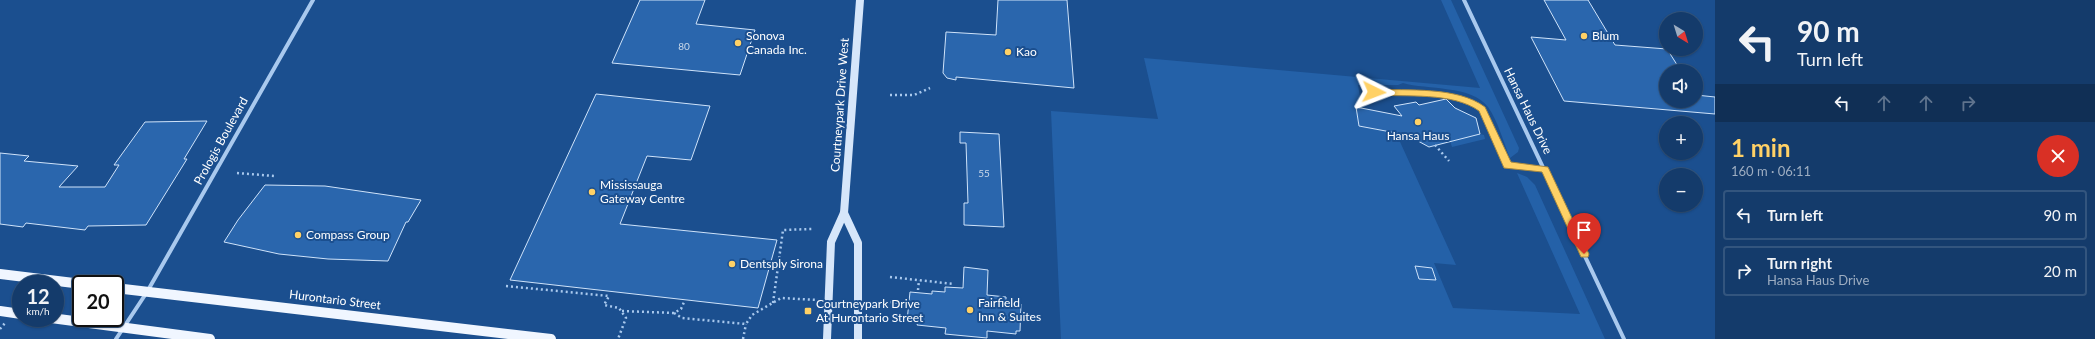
<!DOCTYPE html>
<html lang="en">
<head>
<meta charset="utf-8">
<style>
	body { margin:0; font-family:Lato,sans-serif; background:#1d4271; color:#f1f3f6; height:100vh; display:flex; flex-direction:column; font-size:15px; white-space:nowrap }
	* { box-sizing:border-box; margin:0 }
	p { font-size:13px; color:#9dadc1 }
	.icon { flex:none; width:22px; height:22px; fill:none; stroke:currentColor; stroke-width:2; stroke-linecap:round; stroke-linejoin:round }
	.map { position:relative; flex:1; overflow:hidden }
	.side { display:flex; flex-direction:column; background:#143b6b; width:380px }
	.side>* { flex:none }
	.hud { background:#143b6b; color:#f1f3f6; overflow:hidden }
	.needle { width:26px; rotate:142deg }
	.buttons { position:absolute; left:1659px; top:12px; display:grid; gap:8px }
	.buttons a { display:grid; place-items:center; width:44px; height:44px; border-radius:50%; background:#143b6b; box-shadow:0 1px 3px #0004,0 0 0 1px #33557e; font-size:20px }
	.speed { position:absolute; left:12px; top:275px; display:flex; gap:8px; font-size:20px; font-weight:700; text-align:center }
	.speed>* { display:grid; place-content:center; width:52px; height:52px; border-radius:50%; background:#143b6b; box-shadow:0 1px 3px #0004,0 0 0 1px #33557e; line-height:1 }
	.speed small { font-size:10px; font-weight:400 }
	.speed .limit { border:2px solid #111; border-radius:6px; background:#fff; color:#111 }
	.pin { position:absolute; display:grid; place-items:center; width:34px; height:34px; color:#fff; margin:-41px -17px; border-radius:50% 50% 50% 0; rotate:-45deg; box-shadow:0 0 4px #0007 }
	.pin .icon { rotate:45deg }
	.me { position:absolute; width:44px; margin:-22px; rotate:93deg; stroke-linejoin:round; filter:drop-shadow(0 0 3px #0008) }
	.turn { display:flex; align-items:center; gap:14px; height:84px; padding:0 16px; font-size:18px }
	.turn .icon { width:52px; height:52px; stroke-width:2.5 }
	.turn b { display:block; font-size:28px; line-height:34px }
	.lanes { display:flex; align-items:center; height:38px; padding:0 16px; background:#0003; justify-content:center; gap:20px; direction:ltr }
	.lanes .off { opacity:.35 }
	.round { display:grid; place-items:center; flex:none; width:42px; height:42px; border-radius:21px; background:#1d4271 }
	.overview { display:flex; align-items:center; justify-content:space-between; height:68px; padding:0 16px }
	h1 { font-size:24px; font-weight:700; line-height:30px; color:#ffd166 }
	ul { padding:0; list-style:none }
	li { display:flex; align-items:center; gap:12px; height:50px; margin:0 8px 6px; padding:0 8px; border:2px solid #33557e; border-radius:4px }
	li div { flex:1 }
	li b { display:block; font-size:15px }
	li em { font-style:normal }
	main { display:flex; flex:1; min-height:0 }
	.map>svg:first-child { display:block }
	.green { fill:#2461a8 }
	.building { fill:#2a66ad; stroke:#cfe3fa }
	.lines { fill:none; stroke-linecap:round; stroke-linejoin:round }
	.path { stroke:#a9c9ee; stroke-width:2.5; stroke-dasharray:2 3; stroke-linecap:butt }
	.service { stroke:#a9c9ee; stroke-width:3 }
	.minor { stroke:#a9c9ee; stroke-width:4 }
	.secondary { stroke:#d6e6fa; stroke-width:8 }
	.primary { stroke:#f0f6ff; stroke-width:10 }
	.route { fill:#ffd166; stroke:#a68842 }
	.poi-dot { fill:#ffd166; stroke:#1b4f8f; stroke-width:1.5 }
	.labels { text-anchor:middle; stroke-width:4; stroke-linejoin:round; paint-order:stroke }
	.number-label { font-size:10px; fill:#cad9ea }
	.poi-label { font-size:12px; fill:#fff; stroke:#1b4f8f; text-anchor:start }
	.street-label { font-size:12px; fill:#fff; stroke:#1b4f8f }
</style>
</head>
<body>
<main>
<div class="map">
<svg width="1715" height="339" viewBox="0 0 1715 339">
	<rect width="100%" height="100%" fill="#1b4f8f"/>
	<g class="green">
		<path d="M 1441,0 L 1451,0 L 1519,148 L 1518,152 L 1510,158 C 1503,141 1498,121 1488,107 C 1472,85 1427,90 1403,83 L 1398,85 L 1358,85 L 1362,108 L 1356,107 L 1359,126 L 1396,133 L 1456,265 L 1434,263 L 1453,308 L 1580,314 L 1517,173 L 1527,177 L 1535,185 L 1605,339 L 1061,339 L 1051,111 L 1158,119 L 1144,58 L 1480,88 Z"/>
		<path d="M 1480,134 L 1484,135 L 1485,139 L 1452,147 L 1450,141 Z"/>
	</g>
	<g class="building">
		<path d="M 640,0 L 705,0 L 696,24 L 755,30 L 740,75 L 612,63 Z"/>
		<path d="M 998,0 L 1067,0 L 1074,88 L 956,77 L 956,80 L 947,78 L 943,73 L 946,32 L 996,35 Z"/>
		<path d="M 1544,0 L 1588,0 L 1615,45 L 1667,49 L 1681,71 L 1666,71 L 1666,101 L 1696,101 L 1696,95 L 1715,97 L 1715,114 L 1564,101 L 1531,37 L 1566,40 Z"/>
		<path d="M 596,94 L 710,106 L 691,160 L 647,156 L 620,224 L 777,240 L 758,308 L 510,280 Z"/>
		<path d="M 1446,99 L 1455,108 L 1476,118 L 1480,134 L 1429,147 L 1407,135 L 1359,126 L 1356,107 L 1402,116 L 1394,106 L 1416,102 L 1419,105 Z"/>
		<path d="M 207,121 L 184,159 L 187,159 L 146,225 L 88,226 L 85,230 L 26,223 L 23,227 L 0,224 L 0,153 L 29,156 L 24,161 L 78,166 L 59,187 L 105,187 L 119,165 L 114,165 L 145,122 Z"/>
		<path d="M 960,132 L 999,134 L 1004,227 L 964,225 L 964,203 L 968,203 L 966,143 L 960,143 Z"/>
		<path d="M 265,185 L 325,186 L 421,200 L 408,222 L 406,222 L 388,261 L 328,259 L 279,254 L 224,242 L 238,220 Z"/>
		<path d="M 1415,266 L 1432,268 L 1436,280 L 1419,279 Z"/>
		<path d="M 964,267 L 988,270 L 987,295 L 1006,297 L 1006,300 L 1021,304 L 1020,331 L 1016,331 L 1016,334 L 987,331 L 987,338 L 945,334 L 946,328 L 917,325 L 918,322 L 907,321 L 910,292 L 932,294 L 932,291 L 945,292 L 945,287 L 963,288 Z"/>
	</g>
	<g class="lines">
		<g class="path">
			<path d="M 890,95 L 914,95 L 930,88"/>
			<path d="M 1435,145 L 1449,161"/>
			<path d="M 237,173 L 274,176"/>
			<path d="M 890,277 L 954,284"/>
			<path d="M 506,286 L 609,296 L 604,305 L 619,308 L 626,318 L 618,339"/>
			<path d="M 918,290 L 919,280"/>
			<path d="M 890,302 L 906,304"/>
			<path d="M 773,303 L 783,230 L 812,229"/>
			<path d="M 622,311 L 674,313 L 681,309 L 684,302"/>
			<path d="M 674,313 L 682,318 L 746,324 L 752,315 L 781,298 L 818,300"/>
			<path d="M 0,329 L 5,323"/>
			<path d="M 743,339 L 746,324"/>
		</g>
		<path class="service" d="M 1374,92 L 1430,94 L 1458,98 L 1471,103 L 1482,109 L 1507,166 L 1544,169"/>
		<g class="minor">
			<path d="M 1464,0 L 1624,339"/>
			<path d="M 116,339 L 147,292 L 313,0"/>
		</g>
		<g class="secondary">
			<path d="M 844,213 L 858,243 L 858,339"/>
			<path d="M 827,339 L 831,242 L 844,213 L 860,0"/>
		</g>
		<g class="primary">
			<path d="M 0,274 L 82,284"/>
			<path d="M 115,288 L 551,339"/>
			<path d="M 0,311 L 21,314"/>
			<path d="M 51,318 L 210,339"/>
		</g>
	</g>
	<path class="route" d="M 1374,89 C 1408,91 1457,86 1485,107 L 1511,162 L 1548,167 L 1589,254 L 1588,257 L 1581,257 L 1542,172 L 1504,168 L 1479,111 C 1453,92 1405,97 1374,95 L 1370,92 Z"/>
	<g class="poi-dot">
		<circle cx="1584" cy="36" r="4"/>
		<circle cx="738" cy="43" r="4"/>
		<circle cx="1008" cy="52" r="4"/>
		<circle cx="1418" cy="122" r="4"/>
		<circle cx="592" cy="192" r="4"/>
		<circle cx="298" cy="235" r="4"/>
		<circle cx="732" cy="264" r="4"/>
		<circle cx="970" cy="310" r="4"/>
		<rect x="804" y="307" width="8" height="8" rx="2"/>
	</g>
	<g class="labels">
		<g class="number-label">
			<text x="684" y="50">80</text>
			<text x="984" y="177">55</text>
		</g>
		<g class="poi-label">
			<text x="746" y="40">Sonova<tspan x="746" dy="14">Canada Inc.</tspan></text>
			<text x="1592" y="40">Blum</text>
			<text x="1016" y="56">Kao</text>
			<text x="1418" y="140" text-anchor="middle">Hansa Haus</text>
			<text x="600" y="189">Mississauga<tspan x="600" dy="14">Gateway Centre</tspan></text>
			<text x="306" y="239">Compass Group</text>
			<text x="740" y="268">Dentsply Sirona</text>
			<text x="978" y="307">Fairfield<tspan x="978" dy="14">Inn &amp; Suites</tspan></text>
			<text x="816" y="308">Courtneypark Drive<tspan x="816" dy="14">At Hurontario Street</tspan></text>
		</g>
		<g class="street-label">
			<text transform="translate(840 105) rotate(-86)" y="4">Courtneypark Drive West</text>
			<text transform="translate(1528 111) rotate(64)" y="4">Hansa Haus Drive</text>
			<text transform="translate(221 141) rotate(-61)" y="4">Prologis Boulevard</text>
			<text transform="translate(335 300) rotate(7)" y="4">Hurontario Street</text>
		</g>
	</g>
</svg>
<div class="buttons">
<a><svg class="needle" viewBox="-14 -14 28 28"><path d="M0-13l5 13h-10z" fill="#e53935"/><path d="M0 13l5-13h-10z" fill="#9dadc1"/></svg></a>
<a><svg class="icon" aria-label="sound" viewBox="0 0 24 24"><path d="M4 9h4l5-4v14l-5-4H4zM17 9q2 3 0 6"/></svg></a>
<a>+</a>
<a>−</a>
</div>
<div class="speed"><div>12<small>km/h</small></div><div class="limit">20</div></div>
<div class="pin" style="left:1584px;top:254px;background:#d93025"><svg class="icon" aria-label="arrive" viewBox="0 0 24 24"><path d="M6 21V4h12l-3 4 3 4H6"/></svg></div>
<svg class="me" style="left:1374px;top:92px" viewBox="-20 -20 40 40"><path d="M0-17L14 15 0 8-14 15z" fill="#ffd166" stroke="#fff" stroke-width="4"/></svg>
</div>
<section class="side">
<div class="hud">
<div class="turn"><svg class="icon" aria-label="left" viewBox="0 0 24 24"><path d="M17 20v-9H6M10 6l-5 5 5 5"/></svg><div><b>90 m</b>Turn left</div></div>
<div class="lanes"><svg class="icon" aria-label="left" viewBox="0 0 24 24"><path d="M17 20v-9H6M10 6l-5 5 5 5"/></svg><svg class="icon off" aria-label="ahead" viewBox="0 0 24 24"><path d="M12 20V5M6 11l6-6 6 6"/></svg><svg class="icon off" aria-label="ahead" viewBox="0 0 24 24"><path d="M12 20V5M6 11l6-6 6 6"/></svg><svg class="icon off" aria-label="right" viewBox="0 0 24 24"><path d="M7 20v-9h11M14 6l5 5-5 5"/></svg></div>
</div>
<div class="overview"><div><h1>1 min</h1><p>160 m · 06:11</p></div><a class="round" style="background:#d93025;color:#fff"><svg class="icon" aria-label="close" viewBox="0 0 24 24"><path d="M6 6l12 12M18 6L6 18"/></svg></a></div>
<ul>
<li><svg class="icon" aria-label="left" viewBox="0 0 24 24"><path d="M17 20v-9H6M10 6l-5 5 5 5"/></svg><div><b>Turn left</b></div><em>90 m</em></li>
<li><svg class="icon" aria-label="right" viewBox="0 0 24 24"><path d="M7 20v-9h11M14 6l5 5-5 5"/></svg><div><b>Turn right</b><p>Hansa Haus Drive</p></div><em>20 m</em></li>
</ul>
</section>
</main>
</body>
</html>
